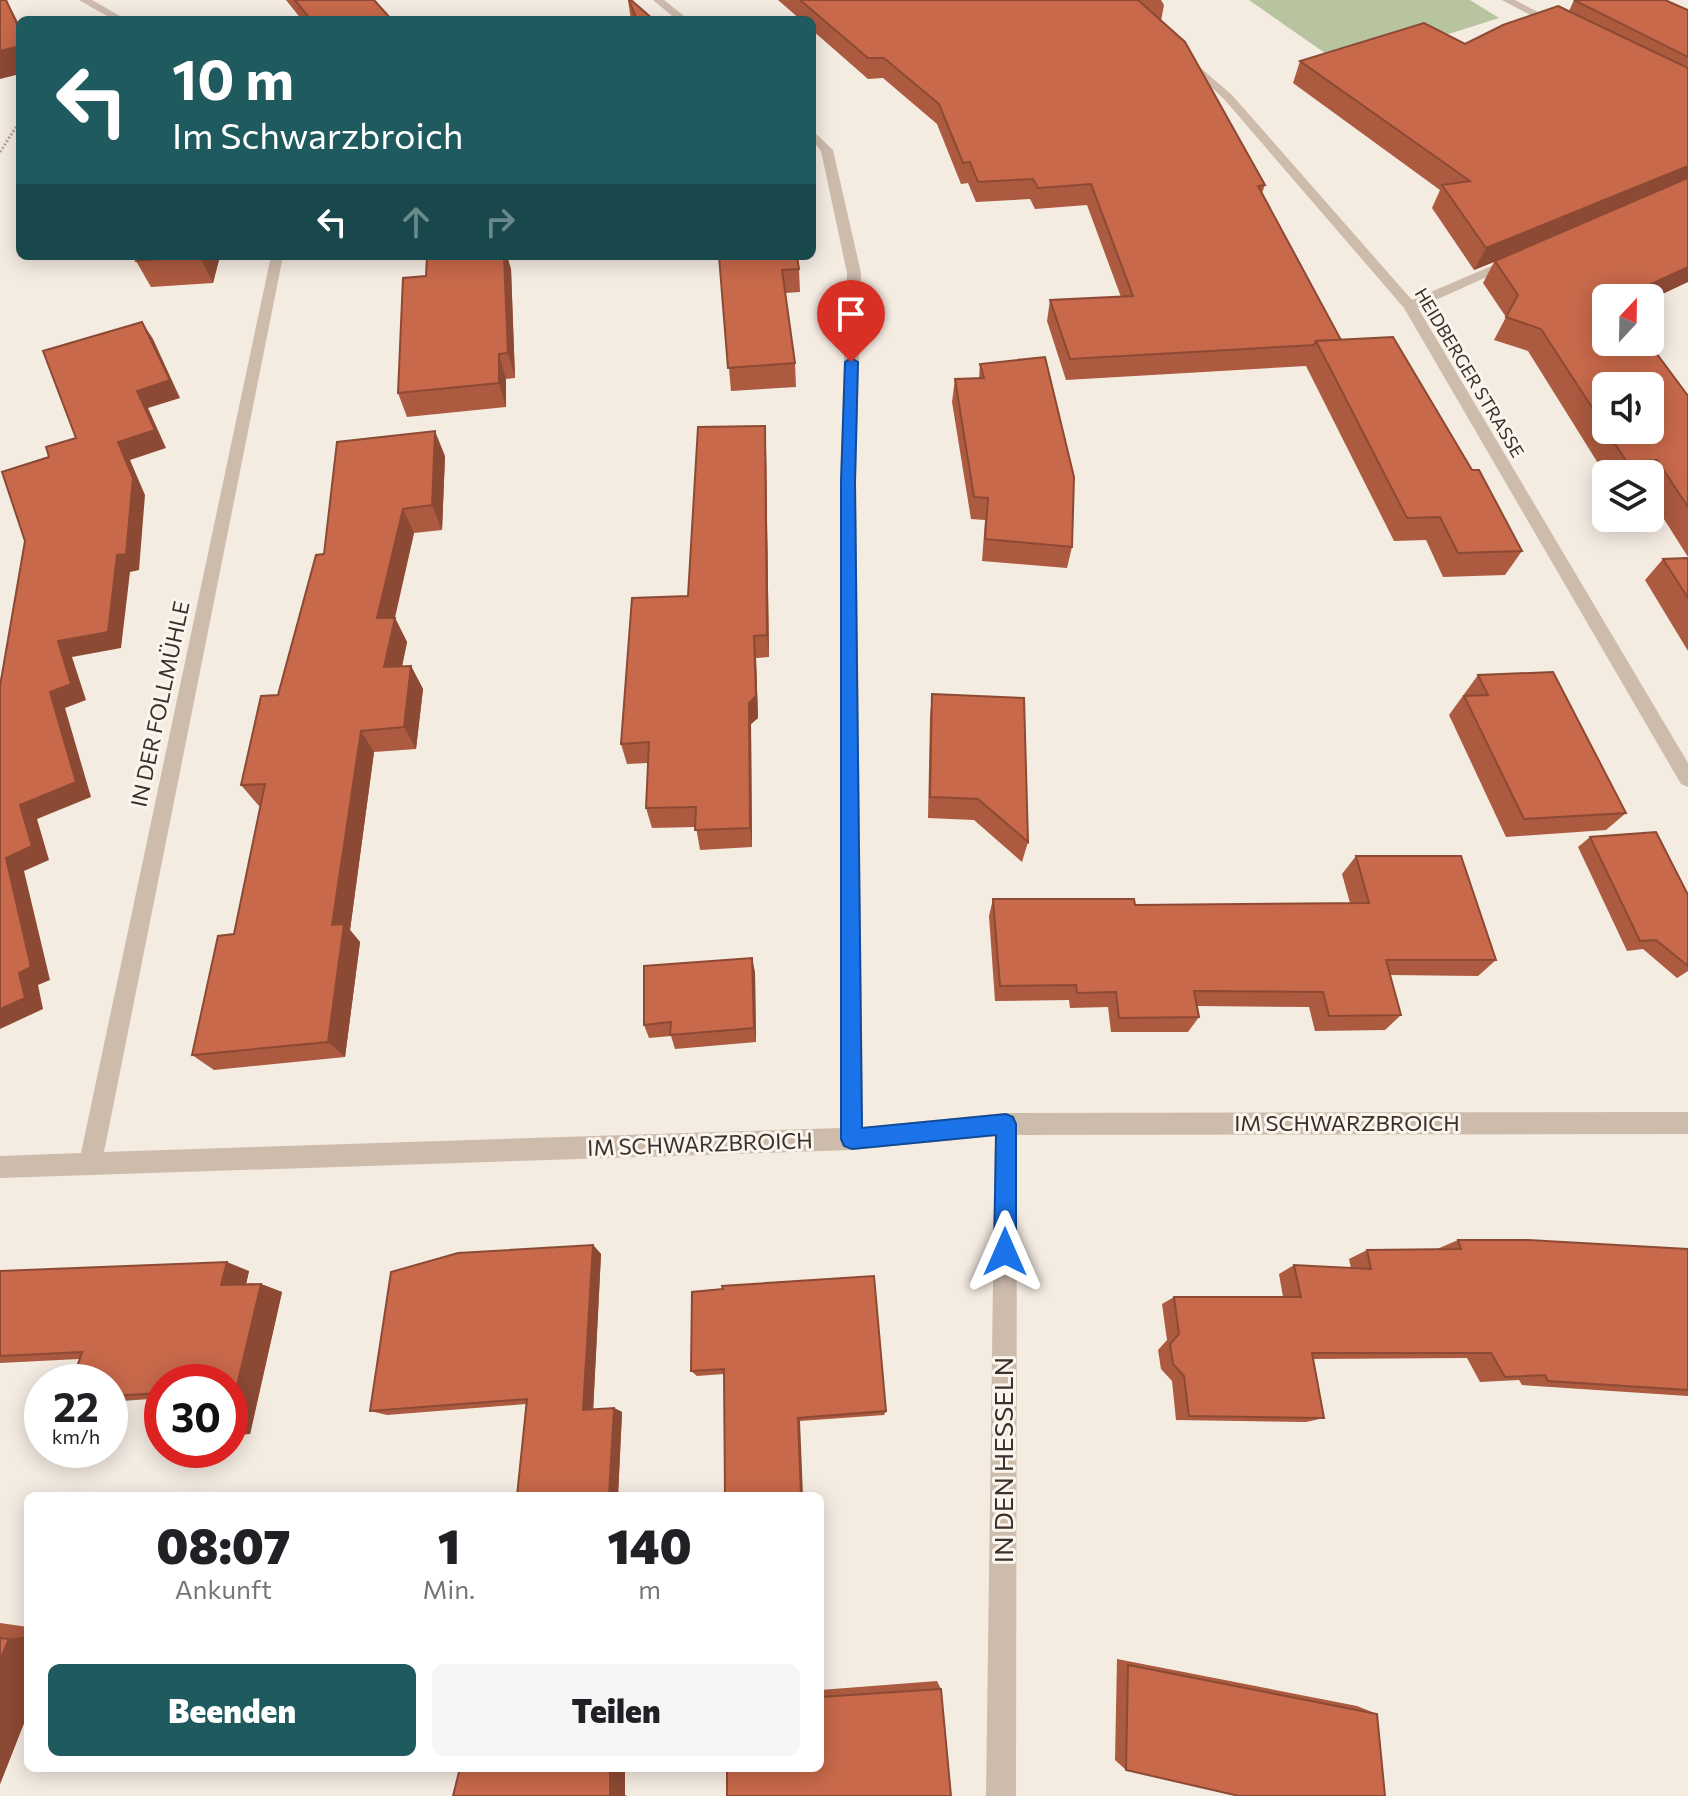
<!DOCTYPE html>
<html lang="de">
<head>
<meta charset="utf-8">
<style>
	body { margin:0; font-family:Commissioner,sans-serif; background:#f6f6f6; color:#202124; height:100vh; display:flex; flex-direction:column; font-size:30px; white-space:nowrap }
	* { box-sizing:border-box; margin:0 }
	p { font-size:26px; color:#757577 }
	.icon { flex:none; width:44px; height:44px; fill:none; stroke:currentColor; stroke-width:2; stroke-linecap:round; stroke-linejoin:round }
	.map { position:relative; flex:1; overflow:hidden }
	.sheet { position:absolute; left:24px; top:1492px; width:800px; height:280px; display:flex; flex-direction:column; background:#fff; border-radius:12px; box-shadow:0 4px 20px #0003 }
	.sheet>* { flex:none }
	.guide { position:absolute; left:16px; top:16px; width:800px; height:244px; border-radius:12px; box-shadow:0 4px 20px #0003; background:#1f5a5e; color:#fff; overflow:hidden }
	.needle { width:52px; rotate:22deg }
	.fabs { position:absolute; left:1592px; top:284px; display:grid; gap:16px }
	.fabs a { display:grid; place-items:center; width:72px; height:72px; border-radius:12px; background:#fff; box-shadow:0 4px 20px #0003; font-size:40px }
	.speed { position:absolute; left:24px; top:1364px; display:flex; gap:16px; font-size:40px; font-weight:700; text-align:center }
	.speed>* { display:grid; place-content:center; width:104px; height:104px; border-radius:50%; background:#fff; box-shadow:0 4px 20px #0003; line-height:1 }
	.speed small { font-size:20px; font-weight:400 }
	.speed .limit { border:12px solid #d22; background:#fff; color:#111 }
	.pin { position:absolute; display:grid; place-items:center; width:68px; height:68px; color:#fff; margin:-82px -34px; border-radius:50% 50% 50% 0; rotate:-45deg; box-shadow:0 0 8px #0007 }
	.pin .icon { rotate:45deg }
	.me { position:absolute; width:88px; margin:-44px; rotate:0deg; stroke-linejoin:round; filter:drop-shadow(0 0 6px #0008) }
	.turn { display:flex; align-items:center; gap:28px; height:168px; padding:0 24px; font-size:36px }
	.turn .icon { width:104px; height:104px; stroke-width:2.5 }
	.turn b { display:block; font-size:56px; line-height:68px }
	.lanes { display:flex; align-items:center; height:76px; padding:0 24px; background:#0003; justify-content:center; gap:40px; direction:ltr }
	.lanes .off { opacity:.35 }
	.eta { display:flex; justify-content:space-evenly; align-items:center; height:136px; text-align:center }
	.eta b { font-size:48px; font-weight:800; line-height:56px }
	.button { display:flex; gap:16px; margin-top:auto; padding:16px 24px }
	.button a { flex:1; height:92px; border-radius:12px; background:#1f5a5e; color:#fff; font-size:32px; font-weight:800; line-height:92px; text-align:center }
	.button a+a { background:#f6f6f6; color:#202124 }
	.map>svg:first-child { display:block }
	.green { fill:#b8c4a0 }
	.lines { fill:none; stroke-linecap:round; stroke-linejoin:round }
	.path { stroke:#b9a596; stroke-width:3; stroke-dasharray:2 2; stroke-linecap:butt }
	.minor { fill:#cdbbac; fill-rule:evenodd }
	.wall { fill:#ac5a40 }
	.shaded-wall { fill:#8c4a34 }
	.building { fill:#c8694b; stroke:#8c4a34; stroke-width:2 }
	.route { fill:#1a73e8; stroke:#114b97; stroke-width:2 }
	.labels { text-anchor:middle; stroke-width:6; stroke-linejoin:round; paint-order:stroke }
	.far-street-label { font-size:18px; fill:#3b302b; stroke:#fbf5ee }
	.street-label { font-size:22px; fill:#3b302b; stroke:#fbf5ee }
	.near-street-label { font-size:26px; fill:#3b302b; stroke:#fbf5ee }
</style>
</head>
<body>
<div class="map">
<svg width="1688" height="1796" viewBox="0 0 1688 1796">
	<rect width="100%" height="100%" fill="#f4ebe1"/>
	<path class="green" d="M 1249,0 L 1470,0 L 1499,18 L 1345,67 Z"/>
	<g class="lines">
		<path class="path" d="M 0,152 L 20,121"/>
		<g class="minor">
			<path d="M 79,0 L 92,0 L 127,20 L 114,20 Z"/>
			<path d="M 653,0 L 664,0 L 689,20 L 677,20 Z"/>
			<path d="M 1502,0 L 1515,0 L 1562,25 L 1553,27 Z"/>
			<path d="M 1182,52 L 1232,95 L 1412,300 L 1508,259 L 1520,262 L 1418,308 L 1688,763 L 1688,787 L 1681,784 L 1404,308 L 1224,99 L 1178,57 L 1178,53 Z"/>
			<path d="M 812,130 L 833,150 L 861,273 L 856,482 L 863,1127 L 1006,1113 L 1688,1112 L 1688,1134 L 1017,1135 L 1016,1796 L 986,1796 L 995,1136 L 852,1150 L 0,1178 L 0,1156 L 81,1153 L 271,256 L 283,256 L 104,1152 L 841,1128 L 840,482 L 847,273 L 821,151 L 812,140 Z"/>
		</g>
	</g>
	<g class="wall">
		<path d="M 286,0 L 374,0 L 392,20 L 302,20 Z"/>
		<path d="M 628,0 L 631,0 L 654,20 L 631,20 Z"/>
		<path d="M 778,0 L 1161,0 L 1164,5 L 1161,21 L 1265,185 L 1262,193 L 1341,340 L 1472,470 L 1522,551 L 1505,575 L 1443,577 L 1426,540 L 1394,541 L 1306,366 L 1066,380 L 1047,321 L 1050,300 L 1121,297 L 1087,205 L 1035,209 L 1030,199 L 976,202 L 968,183 L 961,184 L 937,124 L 883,78 L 868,79 L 812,30 L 812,20 L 801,20 Z"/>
		<path d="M 1574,0 L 1688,10 L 1688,282 L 1606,298 L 1688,396 L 1688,557 L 1650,497 L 1650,474 L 1606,474 L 1606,476 L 1528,351 L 1494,340 L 1506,317 L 1483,283 L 1494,262 L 1474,270 L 1432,208 L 1440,190 L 1293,83 L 1300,61 L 1465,44 L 1569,11 Z"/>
		<path d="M 138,256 L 220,256 L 213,283 L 151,287 L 136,261 Z"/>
		<path d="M 427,256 L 507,256 L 511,269 L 515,378 L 506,379 L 506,407 L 407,417 L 398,393 L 426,276 Z"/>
		<path d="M 719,256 L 799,269 L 800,292 L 785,293 L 795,363 L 796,387 L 731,391 Z"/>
		<path d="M 980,364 L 1072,547 L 1067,568 L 982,561 L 985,520 L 971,519 L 952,402 L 955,379 L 979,378 Z"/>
		<path d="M 766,450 L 769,657 L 756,658 L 758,718 L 751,724 L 752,847 L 700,850 L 696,827 L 652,828 L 646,808 L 648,763 L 627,764 L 621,744 L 688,596 Z"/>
		<path d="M 445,456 L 442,530 L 414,533 L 395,618 L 407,642 L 402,667 L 411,666 L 423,689 L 416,749 L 374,752 L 350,930 L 360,942 L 345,1057 L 214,1070 L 192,1055 L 234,934 L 260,806 L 259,806 L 241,785 L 278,695 L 324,554 Z"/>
		<path d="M 1688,558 L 1688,651 L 1645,580 L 1663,559 Z"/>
		<path d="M 1478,675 L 1626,813 L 1606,830 L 1506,837 L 1449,715 Z"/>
		<path d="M 932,694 L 1028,842 L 1022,862 L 974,820 L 928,818 L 930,716 Z"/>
		<path d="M 1590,837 L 1688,895 L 1688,971 L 1677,978 L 1643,949 L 1627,951 L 1578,847 Z"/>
		<path d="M 1356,856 L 1496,960 L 1478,976 L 1390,975 L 1401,1015 L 1385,1030 L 1315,1031 L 1309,1007 L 1197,1006 L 1199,1017 L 1188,1032 L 1111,1032 L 1108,1007 L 1070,1008 L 1069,1000 L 995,1001 L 989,916 L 993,899 L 1135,905 L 1350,903 L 1342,874 Z"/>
		<path d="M 752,958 L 755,973 L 756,1042 L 675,1049 L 671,1036 L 649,1038 L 644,1025 Z"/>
		<path d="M 1458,1240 L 1688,1249 L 1688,1396 L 1522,1385 L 1519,1380 L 1480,1382 L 1467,1358 L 1313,1359 L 1324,1418 L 1306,1422 L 1176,1420 L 1172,1381 L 1161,1369 L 1158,1350 L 1167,1340 L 1162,1304 L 1174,1297 L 1283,1297 L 1279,1274 L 1294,1265 L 1351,1268 L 1349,1259 L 1367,1250 L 1437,1249 Z"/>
		<path d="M 593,1245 L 601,1254 L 593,1410 L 614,1408 L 622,1412 L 618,1496 L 517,1496 L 526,1404 L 387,1415 L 370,1411 L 391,1272 L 458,1253 Z"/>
		<path d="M 0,1271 L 249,1271 L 246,1284 L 261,1284 L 282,1292 L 250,1434 L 230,1436 L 230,1382 L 162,1382 L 162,1398 L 110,1402 L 110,1382 L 79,1359 L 0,1363 Z"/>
		<path d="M 692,1292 L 886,1411 L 884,1415 L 800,1421 L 724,1374 L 697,1376 L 691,1371 Z"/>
		<path d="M 0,1623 L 28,1627 L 28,1713 L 0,1784 Z"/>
		<path d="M 1117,1659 L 1357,1706 L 1377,1714 L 1126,1770 L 1115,1760 Z"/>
		<path d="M 937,1681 L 941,1689 L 820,1768 L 820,1690 Z"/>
	</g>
	<g class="shaded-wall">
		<path d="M 6,0 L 20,26 L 20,30 Z"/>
		<path d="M 20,46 L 20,74 L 0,79 L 0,51 Z"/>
		<path d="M 1688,166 L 1688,182 L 1474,270 L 1486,248 Z"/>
		<path d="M 200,256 L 220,256 L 213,283 L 200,257 Z"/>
		<path d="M 504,256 L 507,256 L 511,269 L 515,378 L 508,353 Z"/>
		<path d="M 1688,267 L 1688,282 L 1650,300 L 1650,298 L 1621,298 Z"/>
		<path d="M 142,322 L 153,339 L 180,398 L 148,408 L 166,448 L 130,460 L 145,495 L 139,570 L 130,572 L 121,648 L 72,657 L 86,700 L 65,708 L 91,797 L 37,819 L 49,860 L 24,871 L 50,980 L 38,985 L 43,1009 L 0,1029 L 0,1009 L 19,973 L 6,858 L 50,692 L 58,641 L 118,442 L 137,391 Z"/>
		<path d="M 499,354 L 506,379 L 506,407 L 499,383 Z"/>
		<path d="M 765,426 L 766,450 L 769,657 L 767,635 Z"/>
		<path d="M 435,431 L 445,456 L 442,530 L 432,505 Z"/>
		<path d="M 403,509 L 414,533 L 389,641 L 377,618 Z"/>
		<path d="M 395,618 L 407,642 L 397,690 L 384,667 Z"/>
		<path d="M 754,636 L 756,658 L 758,718 L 751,724 L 752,847 L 750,828 L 749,703 Z"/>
		<path d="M 411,666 L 423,689 L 416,749 L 404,727 Z"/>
		<path d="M 361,731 L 374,752 L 350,930 L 360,942 L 345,1057 L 328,1042 L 332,925 Z"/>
		<path d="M 752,958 L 755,973 L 756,1042 L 754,1028 Z"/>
		<path d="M 593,1245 L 601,1254 L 593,1414 L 583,1410 Z"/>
		<path d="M 227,1262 L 249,1271 L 244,1293 L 221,1285 Z"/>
		<path d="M 261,1284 L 282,1292 L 250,1434 L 230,1432 L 230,1415 Z"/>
		<path d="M 614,1408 L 622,1412 L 618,1496 L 609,1496 Z"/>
		<path d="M 798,1418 L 800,1421 L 803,1496 L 801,1496 Z"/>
		<path d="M 28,1636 L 28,1713 L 0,1784 L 0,1660 L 9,1639 Z"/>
		<path d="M 610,1768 L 625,1768 L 625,1795 L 627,1796 L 610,1796 Z"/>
	</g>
	<g class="building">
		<path d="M 0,0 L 6,0 L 20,30 L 20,46 L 0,51 Z"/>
		<path d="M 295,0 L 374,0 L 392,20 L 311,20 Z"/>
		<path d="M 629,0 L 631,0 L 654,20 L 637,20 Z"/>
		<path d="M 800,0 L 1138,0 L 1185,42 L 1265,185 L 1258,186 L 1341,340 L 1316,341 L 1314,345 L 1070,359 L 1050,300 L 1133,296 L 1091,184 L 1038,188 L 1033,179 L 978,182 L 970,162 L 963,163 L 939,104 L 884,58 L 868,58 Z"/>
		<path d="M 1574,0 L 1665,0 L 1688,10 L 1688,57 Z"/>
		<path d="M 1558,6 L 1688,68 L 1688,166 L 1486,248 L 1442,185 L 1470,181 L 1300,61 L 1424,23 L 1465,44 L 1503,25 Z"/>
		<path d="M 1688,178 L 1688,267 L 1621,298 L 1606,298 L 1606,342 L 1648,342 L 1688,396 L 1688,507 L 1657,460 L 1627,462 L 1606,430 L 1650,430 L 1650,386 L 1606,386 L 1606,429 L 1541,329 L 1506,317 L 1518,295 L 1495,261 Z"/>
		<path d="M 138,256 L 200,256 L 136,261 Z"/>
		<path d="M 427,256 L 504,256 L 508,353 L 499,354 L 499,383 L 398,393 L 403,278 L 426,276 Z"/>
		<path d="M 719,256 L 797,256 L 799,269 L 782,270 L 795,363 L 728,368 Z"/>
		<path d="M 142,322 L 170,380 L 137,391 L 155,430 L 118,442 L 133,478 L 126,554 L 117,555 L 108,632 L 58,641 L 71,684 L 50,692 L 76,782 L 20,805 L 32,846 L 6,858 L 31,967 L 19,973 L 25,998 L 0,1009 L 0,686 L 25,541 L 2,472 L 49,457 L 46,447 L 76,438 L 43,351 Z"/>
		<path d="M 1393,337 L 1472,470 L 1479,470 L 1522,551 L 1458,553 L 1440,517 L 1407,518 L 1316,341 Z"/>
		<path d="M 1045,357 L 1074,477 L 1072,547 L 985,539 L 988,498 L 974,497 L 955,379 L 984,378 L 980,364 Z"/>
		<path d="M 765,426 L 767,635 L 754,636 L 756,696 L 749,703 L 750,828 L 695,830 L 696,807 L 646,808 L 649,742 L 621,744 L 632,598 L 688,596 L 698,427 Z"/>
		<path d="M 435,431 L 432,505 L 403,509 L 377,618 L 395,618 L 384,667 L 411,666 L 404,727 L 361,731 L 332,925 L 344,924 L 328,1042 L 192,1055 L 218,936 L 234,934 L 265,784 L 241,785 L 261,696 L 278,695 L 316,555 L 324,554 L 337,442 Z"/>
		<path d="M 1688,558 L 1688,598 L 1663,559 Z"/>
		<path d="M 1553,672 L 1626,813 L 1524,819 L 1464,696 L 1488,695 L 1478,675 Z"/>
		<path d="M 932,694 L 1024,698 L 1028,842 L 978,799 L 930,797 Z"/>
		<path d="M 1656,832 L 1688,895 L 1688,966 L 1656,940 L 1640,941 L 1590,837 Z"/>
		<path d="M 1356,856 L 1461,856 L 1496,960 L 1386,960 L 1401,1015 L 1329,1016 L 1323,992 L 1194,991 L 1199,1017 L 1119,1018 L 1116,992 L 1077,993 L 1076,985 L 1000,986 L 993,899 L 1134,899 L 1135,905 L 1369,903 Z"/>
		<path d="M 752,958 L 754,1028 L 670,1035 L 671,1022 L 644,1025 L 644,966 Z"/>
		<path d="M 1458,1240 L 1528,1240 L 1688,1249 L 1688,1390 L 1548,1381 L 1545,1375 L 1505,1377 L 1491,1353 L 1312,1353 L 1324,1418 L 1189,1416 L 1184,1376 L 1173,1364 L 1170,1344 L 1179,1334 L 1174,1297 L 1301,1297 L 1294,1265 L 1371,1269 L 1367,1250 L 1461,1249 Z"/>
		<path d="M 593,1245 L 583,1410 L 614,1408 L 609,1496 L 517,1496 L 527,1399 L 370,1411 L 391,1272 L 458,1253 Z"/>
		<path d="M 227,1262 L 221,1285 L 261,1284 L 230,1415 L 230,1382 L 162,1382 L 162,1393 L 110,1396 L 110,1382 L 72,1382 L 82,1352 L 0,1356 L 0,1271 Z"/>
		<path d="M 874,1276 L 886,1411 L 798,1418 L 801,1496 L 725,1496 L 724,1369 L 691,1371 L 692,1292 L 723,1289 L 722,1286 Z"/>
		<path d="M 162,1404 L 162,1435 L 153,1436 Z"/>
		<path d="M 0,1638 L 9,1639 L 0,1660 Z"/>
		<path d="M 1128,1665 L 1377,1714 L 1385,1796 L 1239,1796 L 1126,1770 Z"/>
		<path d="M 941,1689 L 951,1796 L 727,1796 L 727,1768 L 820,1768 L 820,1697 Z"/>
		<path d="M 460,1768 L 610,1768 L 610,1796 L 453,1796 Z"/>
	</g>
	<path class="route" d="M 851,358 L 858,362 L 855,482 L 862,1128 L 1006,1114 L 1013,1117 L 1016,1124 L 1016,1252 L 1013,1260 L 1005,1263 L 998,1260 L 994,1252 L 996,1135 L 852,1149 L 844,1146 L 841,1139 L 841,482 L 845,362 Z"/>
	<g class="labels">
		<g class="far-street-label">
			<text transform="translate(1469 373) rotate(59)" y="6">HEIDBERGER STRASSE</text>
		</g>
		<g class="street-label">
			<text transform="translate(160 704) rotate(-78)" y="8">IN DER FOLLMÜHLE</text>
			<text x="1347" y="1131">IM SCHWARZBROICH</text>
			<text transform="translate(700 1144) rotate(-2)" y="8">IM SCHWARZBROICH</text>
		</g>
		<g class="near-street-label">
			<text transform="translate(1004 1460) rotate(-90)" y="9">IN DEN HESSELN</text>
		</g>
	</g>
</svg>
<div class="fabs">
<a><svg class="needle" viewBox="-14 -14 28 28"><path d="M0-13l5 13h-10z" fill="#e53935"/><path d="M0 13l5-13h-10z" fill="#757577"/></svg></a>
<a><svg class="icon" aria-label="sound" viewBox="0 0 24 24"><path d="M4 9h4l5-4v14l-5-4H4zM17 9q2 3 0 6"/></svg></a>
<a><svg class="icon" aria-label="layers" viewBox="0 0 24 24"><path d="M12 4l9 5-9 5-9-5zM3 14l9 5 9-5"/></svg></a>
</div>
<div class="speed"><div>22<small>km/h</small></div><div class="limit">30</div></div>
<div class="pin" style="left:851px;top:362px;background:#d93025"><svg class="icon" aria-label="arrive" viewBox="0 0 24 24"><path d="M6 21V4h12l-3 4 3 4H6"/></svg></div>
<svg class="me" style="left:1005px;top:1252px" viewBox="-20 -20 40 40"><path d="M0-17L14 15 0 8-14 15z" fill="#1a73e8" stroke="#fff" stroke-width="4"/></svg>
<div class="guide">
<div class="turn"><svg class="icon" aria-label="left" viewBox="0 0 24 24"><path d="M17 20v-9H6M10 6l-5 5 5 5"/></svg><div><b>10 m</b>Im Schwarzbroich</div></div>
<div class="lanes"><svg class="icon" aria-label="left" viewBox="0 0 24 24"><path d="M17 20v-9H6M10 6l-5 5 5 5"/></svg><svg class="icon off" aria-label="ahead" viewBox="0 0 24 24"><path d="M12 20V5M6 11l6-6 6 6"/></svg><svg class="icon off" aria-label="right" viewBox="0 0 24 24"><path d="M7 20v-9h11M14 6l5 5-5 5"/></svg></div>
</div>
<section class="sheet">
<div class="eta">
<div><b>08:07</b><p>Ankunft</p></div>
<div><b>1</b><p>Min.</p></div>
<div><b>140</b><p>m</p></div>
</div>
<div class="button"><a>Beenden</a><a>Teilen</a></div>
</section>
</div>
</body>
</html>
